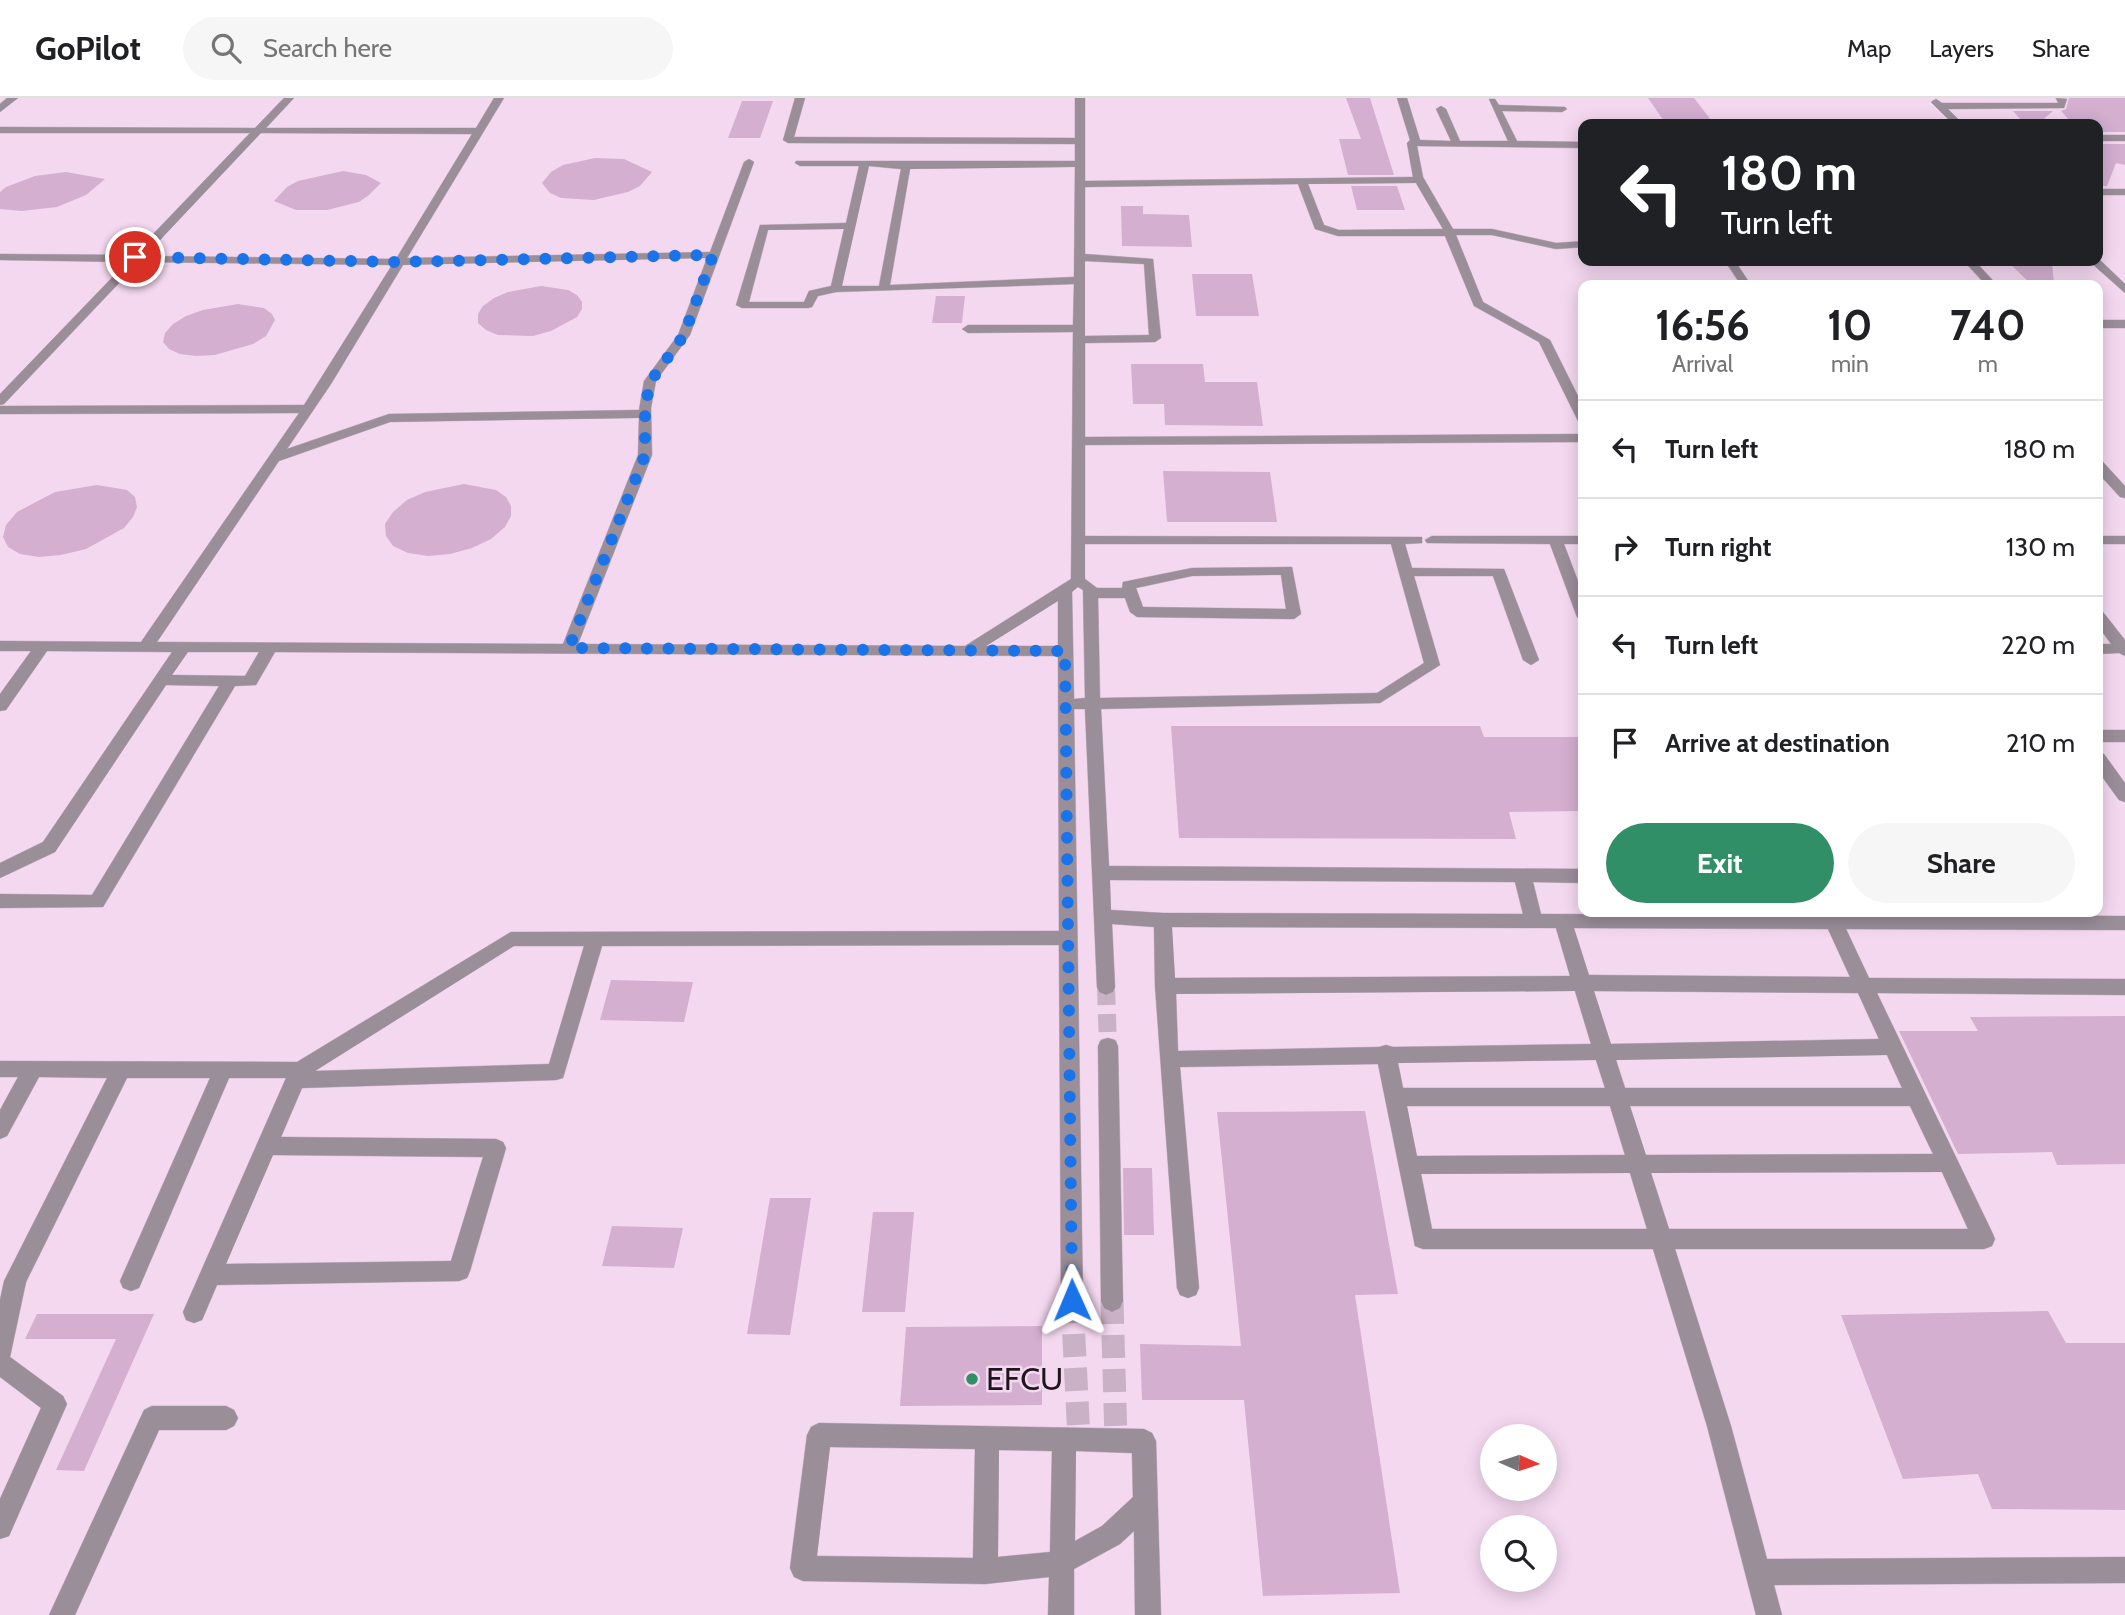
<!DOCTYPE html>
<html lang="en">
<head>
<meta charset="utf-8">
<style>
	body { margin:0; font-family:Cabin,sans-serif; background:#f6f6f6; color:#202124; height:100vh; display:flex; flex-direction:column; font-size:26px; white-space:nowrap }
	* { box-sizing:border-box; margin:0 }
	p { font-size:23px; color:#757577 }
	.icon { flex:none; width:38px; height:38px; fill:none; stroke:currentColor; stroke-width:2; stroke-linecap:round; stroke-linejoin:round }
	.map { position:relative; flex:1; overflow:hidden }
	.panel { position:absolute; left:1578px; top:182px; width:525px; height:637px; display:flex; flex-direction:column; background:#fff; border-radius:14px; box-shadow:0 4px 18px #0003 }
	.panel>* { flex:none }
	.banner { position:absolute; left:1578px; top:21px; width:525px; height:147px; border-radius:14px; box-shadow:0 4px 18px #0003; background:#202124; color:#fff; overflow:hidden }
	.needle { width:46px; rotate:93deg }
	.fabs { position:absolute; left:1480px; top:1326px; display:grid; gap:14px }
	.fabs a { display:grid; place-items:center; width:77px; height:77px; border-radius:50%; background:#fff; box-shadow:0 4px 18px #0003; font-size:35px }
	.pin { position:absolute; display:grid; place-items:center; width:60px; height:60px; color:#fff; margin:-30px; border:4px solid #fff; border-radius:50%; box-shadow:0 2px 7px #0007 }
	.me { position:absolute; width:77px; margin:-38px; rotate:359deg; stroke-linejoin:round; filter:drop-shadow(0 0 5px #0008) }
	.turn { display:flex; align-items:center; gap:24px; height:147px; padding:0 28px; font-size:32px }
	.turn .icon { width:91px; height:91px; stroke-width:2.5 }
	.turn b { display:block; font-size:49px; line-height:60px }
	.eta { display:flex; justify-content:space-evenly; align-items:center; height:119px; text-align:center }
	.eta b { font-size:42px; font-weight:700; line-height:49px }
	.primary-button { display:flex; gap:14px; margin-top:auto; padding:14px 28px }
	.primary-button a { flex:1; height:80px; border-radius:42px; background:#318f68; color:#fff; font-size:28px; font-weight:700; line-height:80px; text-align:center }
	.primary-button a+a { background:#f6f6f6; color:#202124 }
	ul { padding:0; list-style:none }
	li { display:flex; align-items:center; gap:21px; height:98px; padding:0 28px; border-top:2px solid #e0e0e0 }
	li div { flex:1 }
	li b { display:block; font-size:26px }
	li em { font-style:normal }
	header { display:flex; align-items:center; gap:42px; box-sizing:border-box; height:98px; padding:0 35px; background:#fff; border-bottom:2px solid #e0e0e0 }
	header strong { font-size:33px }
	nav { display:flex; gap:38px; margin-inline-start:auto; font-size:24px }
	.search { width:490px; height:63px; background:#f6f6f6; display:flex; align-items:center; gap:18px; box-sizing:border-box; padding:0 24px; border-radius:38px; color:#757577; font-size:26px }
	.map>svg:first-child { display:block }
	.building { fill:#d4afd0 }
	.lines { fill:none; stroke-linecap:round; stroke-linejoin:round }
	.minor-tunnel-far1 { stroke:#c9b1c6; stroke-width:18; stroke-dasharray:18 9; stroke-linecap:butt }
	.minor-tunnel { stroke:#c9b1c6; stroke-width:23; stroke-dasharray:23 11; stroke-linecap:butt }
	.minor-casing { stroke:#cdb5ca; stroke-width:1 }
	.minor { fill:#9a8e99; fill-rule:evenodd }
	.route { stroke:#1a73e8; stroke-width:12; stroke-dasharray:0 21.6 }
	.poi-dot { fill:#318f68; stroke:#f4d8f0; stroke-width:2.5 }
	.labels { text-anchor:middle; stroke-width:5; stroke-linejoin:round; paint-order:stroke }
	.near-poi-label { font-size:32px; fill:#1e151d; stroke:#f4d8f0; text-anchor:start }
</style>
</head>
<body>
<header>
<strong>GoPilot</strong>
<div class="search"><svg class="icon" aria-label="search" viewBox="0 0 24 24"><circle cx="10" cy="10" r="6"/><path d="M15 15l6 6"/></svg>Search here</div>
<nav><a>Map</a><a>Layers</a><a>Share</a></nav>
</header>
<div class="map">
<svg width="2125" height="1517" viewBox="0 0 2125 1517">
	<rect width="100%" height="100%" fill="#f4d8f0"/>
	<g class="building">
		<path d="M 1346,0 L 1370,0 L 1394,77 L 1348,77 L 1339,41 L 1361,41 Z"/>
		<path d="M 1648,0 L 1694,0 L 1714,26 L 1666,26 Z"/>
		<path d="M 2069,0 L 2125,0 L 2125,34 L 2098,34 L 2098,26 L 2070,23 L 2061,13 L 2066,11 Z"/>
		<path d="M 742,3 L 773,3 L 760,40 L 728,40 Z"/>
		<path d="M 2013,13 L 2053,13 L 2038,26 L 2033,26 L 2021,22 Z"/>
		<path d="M 2098,46 L 2125,46 L 2125,67 L 2116,65 L 2107,88 L 2098,88 Z"/>
		<path d="M 595,60 L 624,61 L 652,74 L 640,88 L 628,94 L 594,102 L 561,100 L 550,95 L 542,85 L 551,74 L 563,67 Z"/>
		<path d="M 343,73 L 366,77 L 381,85 L 369,97 L 359,104 L 327,112 L 296,112 L 274,103 L 287,89 L 298,83 Z"/>
		<path d="M 66,74 L 105,81 L 86,97 L 57,109 L 22,113 L 0,111 L 0,94 L 6,89 L 35,78 Z"/>
		<path d="M 1351,88 L 1397,88 L 1405,112 L 1357,112 Z"/>
		<path d="M 1121,108 L 1143,108 L 1143,116 L 1189,117 L 1192,149 L 1122,148 Z"/>
		<path d="M 2007,163 L 2052,163 L 2054,187 L 2032,187 Z"/>
		<path d="M 1192,176 L 1252,176 L 1259,218 L 1196,218 Z"/>
		<path d="M 541,188 L 568,192 L 577,197 L 582,204 L 582,211 L 577,219 L 551,233 L 533,238 L 498,237 L 486,232 L 478,225 L 478,216 L 483,208 L 494,200 L 508,194 Z"/>
		<path d="M 936,198 L 965,198 L 962,225 L 932,225 Z"/>
		<path d="M 238,206 L 264,210 L 272,216 L 275,222 L 266,238 L 253,246 L 215,257 L 196,258 L 180,256 L 169,251 L 163,244 L 165,235 L 173,226 L 186,218 L 203,212 Z"/>
		<path d="M 1131,266 L 1203,266 L 1205,284 L 1257,284 L 1263,328 L 1165,327 L 1164,306 L 1133,306 Z"/>
		<path d="M 1163,373 L 1270,374 L 1277,424 L 1167,424 Z"/>
		<path d="M 464,386 L 496,392 L 506,399 L 511,408 L 511,418 L 505,429 L 491,441 L 472,450 L 450,456 L 428,458 L 408,455 L 393,448 L 386,438 L 385,426 L 393,414 L 407,402 L 425,394 Z"/>
		<path d="M 97,387 L 127,392 L 135,399 L 137,409 L 133,419 L 124,430 L 86,451 L 61,457 L 39,459 L 20,456 L 8,449 L 3,439 L 6,427 L 17,414 L 55,394 Z"/>
		<path d="M 1171,628 L 1480,628 L 1484,639 L 1584,639 L 1584,713 L 1509,714 L 1516,741 L 1179,740 Z"/>
		<path d="M 611,882 L 693,884 L 684,924 L 600,922 Z"/>
		<path d="M 2125,918 L 2125,1066 L 2057,1067 L 2052,1054 L 1958,1056 L 1899,933 L 1978,933 L 1970,919 Z"/>
		<path d="M 1365,1013 L 1398,1196 L 1355,1197 L 1400,1495 L 1263,1498 L 1244,1302 L 1142,1302 L 1140,1246 L 1241,1248 L 1217,1014 Z"/>
		<path d="M 1123,1070 L 1152,1070 L 1154,1137 L 1124,1137 Z"/>
		<path d="M 770,1100 L 811,1100 L 790,1237 L 747,1236 Z"/>
		<path d="M 873,1114 L 914,1114 L 905,1214 L 862,1214 Z"/>
		<path d="M 612,1128 L 683,1130 L 674,1170 L 602,1168 Z"/>
		<path d="M 2048,1213 L 2066,1245 L 2125,1245 L 2125,1412 L 1992,1411 L 1978,1376 L 1903,1381 L 1841,1217 Z"/>
		<path d="M 37,1216 L 154,1216 L 84,1373 L 56,1372 L 116,1241 L 25,1241 Z"/>
		<path d="M 1042,1228 L 1042,1307 L 900,1308 L 906,1229 Z"/>
	</g>
	<g class="lines">
		<path class="minor-tunnel-far1" d="M 1106,889 L 1108,948"/>
		<g class="minor-tunnel">
			<path d="M 1072,1202 L 1079,1341"/>
			<path d="M 1112,1203 L 1116,1342"/>
		</g>
		<g class="minor-casing">
			<g id="minor">
				<path d="M 7,0 L 18,0 L 0,14 L 0,6 Z"/>
				<path d="M 284,0 L 294,0 L 266,30 L 476,30 L 494,0 L 504,0 L 407,160 L 710,154 L 744,64 L 749,61 L 754,64 L 690,237 L 656,283 L 651,310 L 652,357 L 578,546 L 965,548 L 1071,481 L 1073,234 L 968,235 L 962,231 L 968,227 L 1073,227 L 1074,186 L 836,194 L 818,198 L 812,209 L 808,210 L 742,210 L 736,207 L 760,127 L 846,125 L 859,68 L 800,68 L 795,65 L 796,63 L 1075,63 L 1075,46 L 788,45 L 783,42 L 795,0 L 805,0 L 794,39 L 1075,40 L 1075,0 L 1085,0 L 1085,83 L 1413,79 L 1407,45 L 1410,42 L 1397,0 L 1407,0 L 1420,42 L 1451,43 L 1436,11 L 1441,8 L 1446,11 L 1460,43 L 1508,43 L 1489,1 L 1495,1 L 1499,7 L 1565,9 L 1567,11 L 1562,14 L 1502,13 L 1517,43 L 1584,44 L 1584,50 L 1417,48 L 1423,79 L 1453,131 L 1492,131 L 1556,145 L 1584,143 L 1584,149 L 1556,151 L 1492,137 L 1456,137 L 1483,204 L 1550,242 L 1584,310 L 1584,327 L 1578,323 L 1539,244 L 1474,208 L 1445,138 L 1338,138 L 1315,131 L 1298,86 L 1085,89 L 1085,156 L 1153,161 L 1161,240 L 1155,244 L 1085,245 L 1085,339 L 1584,336 L 1584,344 L 1085,347 L 1085,438 L 1422,439 L 1422,445 L 1405,446 L 1412,470 L 1504,471 L 1539,562 L 1531,567 L 1523,562 L 1493,478 L 1414,478 L 1440,567 L 1380,605 L 1101,611 L 1109,768 L 1584,771 L 1584,785 L 1533,784 L 1541,816 L 2125,818 L 2125,832 L 1846,831 L 1869,880 L 2125,881 L 2125,897 L 1877,895 L 1992,1134 L 1995,1141 L 1992,1148 L 1984,1151 L 1675,1151 L 1731,1328 L 1767,1461 L 2125,1459 L 2125,1485 L 1774,1487 L 1782,1517 L 1756,1517 L 1707,1328 L 1653,1151 L 1423,1151 L 1415,1148 L 1378,966 L 1180,969 L 1199,1190 L 1196,1197 L 1188,1200 L 1180,1197 L 1177,1190 L 1155,888 L 1154,829 L 1112,826 L 1115,889 L 1113,894 L 1106,897 L 1099,894 L 1097,889 L 1085,611 L 1074,611 L 1083,1202 L 1080,1209 L 1072,1213 L 1064,1209 L 1061,1202 L 1059,847 L 602,848 L 563,980 L 556,982 L 302,990 L 281,1039 L 496,1041 L 503,1044 L 506,1050 L 470,1173 L 467,1180 L 459,1183 L 217,1187 L 202,1222 L 194,1225 L 186,1222 L 183,1214 L 286,980 L 229,980 L 139,1190 L 131,1193 L 123,1190 L 120,1183 L 210,980 L 127,980 L 26,1184 L 10,1259 L 63,1298 L 67,1306 L 9,1438 L 0,1441 L 0,1401 L 41,1310 L 0,1279 L 0,1202 L 4,1183 L 107,980 L 39,979 L 7,1038 L 0,1041 L 0,1012 L 18,979 L 0,979 L 0,963 L 297,964 L 511,834 L 1059,833 L 1058,558 L 275,554 L 256,587 L 235,588 L 103,809 L 0,810 L 0,796 L 92,797 L 219,588 L 166,587 L 55,754 L 0,780 L 0,765 L 43,744 L 172,554 L 47,553 L 6,612 L 0,613 L 0,596 L 31,553 L 0,553 L 0,543 L 141,544 L 299,315 L 0,316 L 0,308 L 304,307 L 392,167 L 139,164 L 4,306 L 0,307 L 0,296 L 127,164 L 0,162 L 0,156 L 133,157 L 250,35 L 0,35 L 0,29 L 255,30 ZM 261,35 L 472,36 L 396,161 L 145,158 ZM 869,68 L 901,71 L 879,188 L 842,188 ZM 1075,69 L 1074,179 L 890,187 L 910,71 ZM 1416,85 L 1443,131 L 1339,132 L 1324,127 L 1308,86 ZM 844,131 L 831,188 L 809,193 L 804,204 L 749,204 L 768,132 ZM 707,160 L 678,237 L 644,283 L 639,312 L 389,316 L 287,351 L 331,286 L 403,167 ZM 1085,163 L 1144,166 L 1149,237 L 1085,238 ZM 639,320 L 638,357 L 563,546 L 157,544 L 279,363 L 390,324 ZM 1085,446 L 1391,446 L 1424,565 L 1377,595 L 1100,600 L 1098,500 L 1125,500 L 1130,514 L 1137,519 L 1294,521 L 1301,516 L 1292,469 L 1192,470 L 1123,484 L 1122,490 L 1097,490 L 1085,481 ZM 1281,477 L 1286,511 L 1143,509 L 1136,490 L 1192,478 ZM 1078,489 L 1083,492 L 1085,600 L 1074,601 L 1072,494 ZM 1058,503 L 1058,548 L 986,548 ZM 188,554 L 259,554 L 245,578 L 172,577 ZM 1110,782 L 1515,784 L 1523,816 L 1163,815 L 1111,812 ZM 1172,829 L 1556,830 L 1570,878 L 1175,880 ZM 1574,830 L 1828,831 L 1850,879 L 1589,877 ZM 514,848 L 584,848 L 549,966 L 315,973 ZM 1575,893 L 1591,946 L 1393,949 L 1386,947 L 1379,949 L 1178,953 L 1176,896 ZM 1594,893 L 1858,895 L 1879,941 L 1611,946 ZM 1887,957 L 1902,990 L 1625,990 L 1616,962 ZM 1596,962 L 1605,990 L 1403,990 L 1398,965 ZM 1407,1008 L 1610,1008 L 1625,1057 L 1417,1058 ZM 1630,1008 L 1910,1008 L 1933,1056 L 1646,1057 ZM 273,1057 L 483,1059 L 451,1163 L 226,1166 ZM 1942,1074 L 1968,1131 L 1669,1131 L 1651,1075 ZM 1630,1075 L 1647,1131 L 1432,1131 L 1421,1076 Z"/>
				<path d="M 2056,0 L 2067,1 L 2064,10 L 1948,11 L 1963,26 L 1953,26 L 1931,4 L 1936,1 L 1942,5 L 2058,5 Z"/>
				<rect x="2098" y="37" width="27" height="6"/>
				<rect x="2098" y="91" width="27" height="6"/>
				<path d="M 2099,161 L 2125,186 L 2125,195 L 2089,163 Z"/>
				<path d="M 1725,163 L 1735,163 L 1751,187 L 1741,187 Z"/>
				<path d="M 1964,163 L 1975,163 L 1997,187 L 1986,187 Z"/>
				<rect x="2098" y="222" width="27" height="8"/>
				<path d="M 2098,363 L 2103,364 L 2125,388 L 2125,400 L 2120,399 L 2098,375 Z"/>
				<path d="M 1432,438 L 1584,438 L 1584,446 L 1564,446 L 1584,499 L 1584,524 L 1577,519 L 1550,446 L 1427,445 L 1425,442 Z"/>
				<rect x="2098" y="438" width="27" height="8"/>
				<path d="M 2098,512 L 2103,514 L 2125,542 L 2125,558 L 2119,555 L 2098,556 L 2098,546 L 2111,546 L 2098,528 Z"/>
				<rect x="2098" y="632" width="27" height="12"/>
				<path d="M 2098,654 L 2104,656 L 2125,685 L 2125,704 L 2119,702 L 2098,673 Z"/>
				<path d="M 1108,940 L 1115,942 L 1118,948 L 1123,1203 L 1120,1210 L 1112,1214 L 1104,1210 L 1101,1203 L 1098,948 L 1101,942 Z"/>
				<path d="M 152,1308 L 226,1308 L 234,1312 L 238,1320 L 234,1328 L 226,1332 L 159,1332 L 75,1517 L 49,1517 L 144,1312 Z"/>
				<path d="M 819,1325 L 1144,1331 L 1152,1335 L 1156,1343 L 1161,1517 L 1135,1517 L 1134,1433 L 1120,1446 L 1074,1471 L 1074,1517 L 1048,1517 L 1049,1479 L 985,1486 L 803,1483 L 794,1479 L 790,1470 L 807,1337 L 811,1329 ZM 830,1349 L 975,1351 L 973,1460 L 817,1458 ZM 999,1352 L 1052,1353 L 1050,1454 L 998,1459 ZM 1076,1353 L 1132,1355 L 1133,1399 L 1102,1428 L 1075,1443 Z"/>
			</g>
		</g>
		<use href="#minor" class="minor"/>
	</g>
	<g class="lines">
		<path class="route" d="M 135,159 L 398,164 L 713,157 L 684,237 L 650,284 L 645,310 L 645,357 L 569,550 L 1065,553 L 1072,1202"/>
	</g>
	<circle class="poi-dot" cx="972" cy="1281" r="7"/>
	<g class="labels">
		<g class="near-poi-label">
			<text x="986" y="1292">EFCU</text>
		</g>
	</g>
</svg>
<div class="fabs">
<a><svg class="needle" viewBox="-14 -14 28 28"><path d="M0-13l5 13h-10z" fill="#e53935"/><path d="M0 13l5-13h-10z" fill="#757577"/></svg></a>
<a><svg class="icon" aria-label="search" viewBox="0 0 24 24"><circle cx="10" cy="10" r="6"/><path d="M15 15l6 6"/></svg></a>
</div>
<div class="pin" style="left:135px;top:159px;background:#d93025"><svg class="icon" aria-label="arrive" viewBox="0 0 24 24"><path d="M6 21V4h12l-3 4 3 4H6"/></svg></div>
<svg class="me" style="left:1072px;top:1202px" viewBox="-20 -20 40 40"><path d="M0-17L14 15 0 8-14 15z" fill="#1a73e8" stroke="#fff" stroke-width="4"/></svg>
<div class="banner">
<div class="turn"><svg class="icon" aria-label="left" viewBox="0 0 24 24"><path d="M17 20v-9H6M10 6l-5 5 5 5"/></svg><div><b>180 m</b>Turn left</div></div>
</div>
<section class="panel">
<div class="eta">
<div><b>16:56</b><p>Arrival</p></div>
<div><b>10</b><p>min</p></div>
<div><b>740</b><p>m</p></div>
</div>
<ul>
<li><svg class="icon" aria-label="left" viewBox="0 0 24 24"><path d="M17 20v-9H6M10 6l-5 5 5 5"/></svg><div><b>Turn left</b></div><em>180 m</em></li>
<li><svg class="icon" aria-label="right" viewBox="0 0 24 24"><path d="M7 20v-9h11M14 6l5 5-5 5"/></svg><div><b>Turn right</b></div><em>130 m</em></li>
<li><svg class="icon" aria-label="left" viewBox="0 0 24 24"><path d="M17 20v-9H6M10 6l-5 5 5 5"/></svg><div><b>Turn left</b></div><em>220 m</em></li>
<li><svg class="icon" aria-label="arrive" viewBox="0 0 24 24"><path d="M6 21V4h12l-3 4 3 4H6"/></svg><div><b>Arrive at destination</b></div><em>210 m</em></li>
</ul>
<div class="primary-button"><a>Exit</a><a>Share</a></div>
</section>
</div>
</body>
</html>
